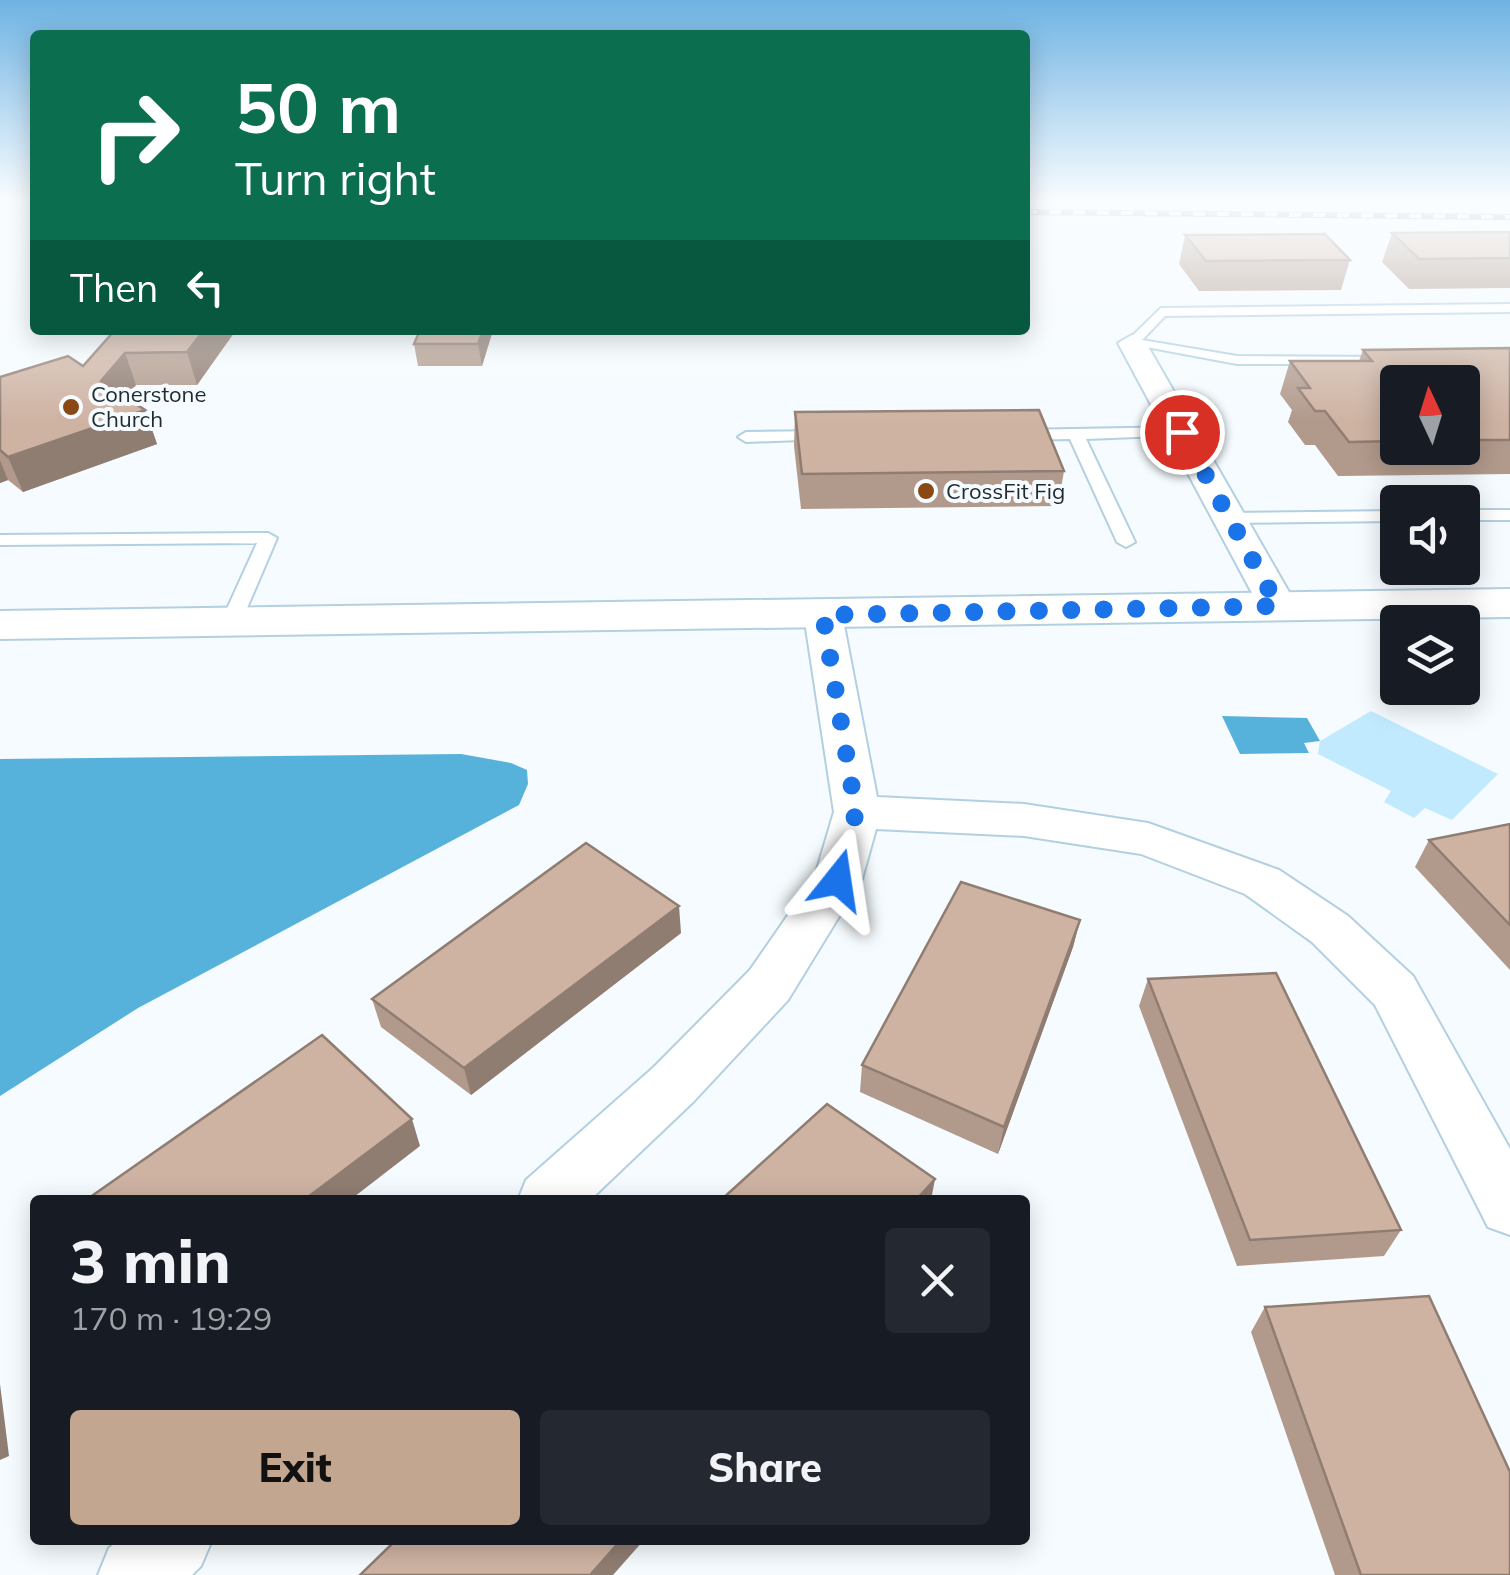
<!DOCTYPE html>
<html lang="en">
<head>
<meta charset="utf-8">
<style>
	body { margin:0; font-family:Mulish,sans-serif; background:#242831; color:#f1f3f6; height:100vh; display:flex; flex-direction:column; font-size:38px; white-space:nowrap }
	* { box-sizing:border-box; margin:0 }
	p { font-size:32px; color:#9ea1a6 }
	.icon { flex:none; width:55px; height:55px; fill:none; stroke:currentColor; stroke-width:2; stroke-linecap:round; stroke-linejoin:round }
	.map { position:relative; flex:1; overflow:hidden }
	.drawer { position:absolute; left:30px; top:1195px; width:1000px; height:350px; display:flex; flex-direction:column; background:#171b24; border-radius:10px; box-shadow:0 5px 25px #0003 }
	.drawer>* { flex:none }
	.top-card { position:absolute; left:30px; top:30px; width:1000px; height:305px; border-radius:10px; box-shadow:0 5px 25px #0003; background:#0b6e4f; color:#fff; overflow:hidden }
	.needle { width:65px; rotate:356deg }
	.fabs { position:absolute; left:1380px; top:365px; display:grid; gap:20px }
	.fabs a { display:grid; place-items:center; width:100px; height:100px; border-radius:10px; background:#171b24; box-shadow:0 5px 25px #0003; font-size:50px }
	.pin { position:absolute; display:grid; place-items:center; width:85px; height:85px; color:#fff; margin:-42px; border:5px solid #fff; border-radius:50%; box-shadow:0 2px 10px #0007 }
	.me { position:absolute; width:110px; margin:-55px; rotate:15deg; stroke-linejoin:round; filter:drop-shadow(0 0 8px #0008) }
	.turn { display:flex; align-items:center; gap:35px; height:210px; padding:0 40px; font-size:45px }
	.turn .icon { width:130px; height:130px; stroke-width:2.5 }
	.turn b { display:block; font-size:70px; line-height:85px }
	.then { display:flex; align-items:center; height:95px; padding:0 40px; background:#0003; gap:20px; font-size:38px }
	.round { display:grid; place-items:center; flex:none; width:105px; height:105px; border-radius:10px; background:#242831 }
	.summary { display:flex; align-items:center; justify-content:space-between; height:170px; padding:0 40px }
	h1 { font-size:60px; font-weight:800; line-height:75px }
	.primary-button { display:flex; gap:20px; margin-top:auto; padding:20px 40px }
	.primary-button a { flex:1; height:115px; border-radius:10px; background:#c2a690; color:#111; font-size:40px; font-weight:800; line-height:115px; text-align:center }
	.primary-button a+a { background:#242831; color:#f1f3f6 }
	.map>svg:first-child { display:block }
	.green { fill:#c2eaff }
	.water { fill:#57b2db }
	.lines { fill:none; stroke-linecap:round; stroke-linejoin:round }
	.lane-casing { stroke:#b3d0e0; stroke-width:4 }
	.street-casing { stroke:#b3d0e0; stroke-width:4 }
	.secondary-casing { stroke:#b3d0e0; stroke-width:4 }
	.lane { fill:#fff; fill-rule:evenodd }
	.street { fill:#fff; fill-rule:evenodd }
	.secondary { fill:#fff; fill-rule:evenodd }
	.rail-casing { stroke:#515c61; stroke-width:6 }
	.rail { stroke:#f5fbfe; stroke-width:4; stroke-dasharray:12; stroke-linecap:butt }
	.wall { fill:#b19a8c; fill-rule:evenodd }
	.shaded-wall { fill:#907d72 }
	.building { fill:#ceb3a3; stroke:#907d72; stroke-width:2.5 }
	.route { stroke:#1a73e8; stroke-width:18; stroke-dasharray:0 32.4 }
	.poi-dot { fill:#894814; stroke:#f5fbfe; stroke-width:4 }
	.labels { text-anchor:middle; stroke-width:8; stroke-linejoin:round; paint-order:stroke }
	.far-poi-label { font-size:22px; fill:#1f2b31; stroke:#f5fbfe; text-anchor:start }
</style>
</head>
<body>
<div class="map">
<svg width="1510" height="1575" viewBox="0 0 1510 1575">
	<rect width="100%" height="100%" fill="#f5fbfe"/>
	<path class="green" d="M 1371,711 L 1498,774 L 1452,820 L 1425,808 L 1414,818 L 1384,802 L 1391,791 L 1318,754 L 1320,741 Z"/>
	<g class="water">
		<path d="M 1222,716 L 1307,718 L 1320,741 L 1304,743 L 1309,753 L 1240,754 Z"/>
		<path d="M 461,754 L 511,763 L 527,770 L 528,784 L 519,805 L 138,1008 L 0,1096 L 0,759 Z"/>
	</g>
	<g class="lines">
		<g class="lane-casing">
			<g id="lane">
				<path d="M 1510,304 L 1510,312 L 1165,316 L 1142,340 L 1237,356 L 1393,357 L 1393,363 L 1388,364 L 1237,364 L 1125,343 L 1161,308 Z"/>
				<path d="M 1181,427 L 1187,429 L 1187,435 L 1086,439 L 1135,542 L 1126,547 L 1117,542 L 1070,439 L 1020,440 L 1012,435 L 1020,430 Z"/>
				<path d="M 823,431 L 829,433 L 829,439 L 746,442 L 738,437 L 746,432 Z"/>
				<rect x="1462" y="510" width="48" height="10"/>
				<path d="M 1398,511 L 1398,521 L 1229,523 L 1220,518 L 1229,513 Z"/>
				<path d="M 268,533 L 277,538 L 241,622 L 231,628 L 221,622 L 257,543 L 0,545 L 0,535 Z"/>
			</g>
		</g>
		<g class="street-casing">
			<g id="street">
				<path d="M 1132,335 L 1146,343 L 1297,606 L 1291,614 L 1278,617 L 1265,614 L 1259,606 L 1118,343 Z"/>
				<path d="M 823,604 L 837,607 L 842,615 L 877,797 L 1024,804 L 1148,823 L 1279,870 L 1348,916 L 1413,976 L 1510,1149 L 1510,1235 L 1488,1227 L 1375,1005 L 1312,942 L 1245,894 L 1141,854 L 1024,836 L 876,829 L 862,879 L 788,1000 L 694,1101 L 590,1200 L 518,1200 L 526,1180 L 654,1067 L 750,970 L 815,876 L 834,812 L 804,615 L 809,607 Z"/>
				<path d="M 119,1540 L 212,1540 L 201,1566 L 192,1575 L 98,1575 L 109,1548 Z"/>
			</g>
		</g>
		<g class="secondary-casing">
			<path id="secondary" d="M 1510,589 L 1510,617 L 0,639 L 0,611 Z"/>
		</g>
		<use href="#lane" class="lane"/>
		<use href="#street" class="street"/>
		<use href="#secondary" class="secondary"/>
		<g class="rail-casing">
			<path id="rail" d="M 1025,212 L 1510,217"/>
		</g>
		<use href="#rail" class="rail"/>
	</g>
	<g class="wall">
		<path d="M 1510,232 L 1510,288 L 1409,289 L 1382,262 L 1392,233 Z"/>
		<path d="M 1185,235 L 1350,260 L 1341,290 L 1199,291 L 1179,264 Z"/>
		<path d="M 115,330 L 236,330 L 197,385 L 136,385 L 126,397 L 145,410 L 157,444 L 23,492 L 8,480 L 0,483 L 0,377 L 83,366 Z"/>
		<path d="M 420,330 L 493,330 L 482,366 L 418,366 L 414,344 Z"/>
		<path d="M 1510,348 L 1510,474 L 1338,476 L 1315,445 L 1305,445 L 1288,422 L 1292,410 L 1280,394 L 1290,361 L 1359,361 L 1363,350 ZM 1398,382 L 1462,382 L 1462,448 L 1398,448 Z"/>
		<path d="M 795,412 L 1064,471 L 1058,506 L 801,509 L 794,446 Z"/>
		<path d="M 1510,824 L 1510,970 L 1415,867 L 1429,840 Z"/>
		<path d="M 1080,920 L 1073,947 L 998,1154 L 860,1092 L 862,1065 Z"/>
		<path d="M 681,933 L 471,1095 L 381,1027 L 372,999 Z"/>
		<path d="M 1148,979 L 1401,1230 L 1384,1256 L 1237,1266 L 1139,1006 Z"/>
		<path d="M 1265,1307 L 1510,1575 L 1335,1575 L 1251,1332 Z"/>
	</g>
	<g class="shaded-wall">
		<path d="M 204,330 L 236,330 L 197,385 L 187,352 Z"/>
		<path d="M 483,330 L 493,330 L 482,366 L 478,344 Z"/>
		<path d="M 125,353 L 136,385 L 113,414 L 101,381 Z"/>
		<path d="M 145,410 L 157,444 L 23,492 L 8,457 Z"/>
		<path d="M 0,460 L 8,480 L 0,483 Z"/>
		<path d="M 679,906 L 681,933 L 471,1095 L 464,1068 Z"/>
		<path d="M 1080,920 L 1073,947 L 998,1154 L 1004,1127 Z"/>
		<path d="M 412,1119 L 420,1146 L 350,1200 L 304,1200 Z"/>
		<path d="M 935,1179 L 931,1200 L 916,1200 Z"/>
		<path d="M 0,1384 L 9,1456 L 0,1460 Z"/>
		<path d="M 621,1540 L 644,1540 L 613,1575 L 590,1575 Z"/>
	</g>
	<g class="building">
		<path d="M 1510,232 L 1510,258 L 1419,259 L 1392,233 Z"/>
		<path d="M 1325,234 L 1350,260 L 1206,261 L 1185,235 Z"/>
		<path d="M 115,330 L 204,330 L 187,352 L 125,353 L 101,381 L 145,410 L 8,457 L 0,450 L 0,377 L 68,356 L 83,366 Z"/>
		<path d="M 420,330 L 483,330 L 478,344 L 414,344 Z"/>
		<path d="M 1510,348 L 1510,440 L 1462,440 L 1462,382 L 1398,382 L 1398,441 L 1349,442 L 1325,411 L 1315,411 L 1298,388 L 1310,388 L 1290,361 L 1372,361 L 1363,350 Z"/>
		<path d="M 1039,410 L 1064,471 L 802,474 L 795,412 Z"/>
		<path d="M 1510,824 L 1510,925 L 1429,840 Z"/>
		<path d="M 586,843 L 679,906 L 464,1068 L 372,999 Z"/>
		<path d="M 961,882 L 1080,920 L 1004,1127 L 862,1065 Z"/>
		<path d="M 1276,973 L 1401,1230 L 1250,1240 L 1148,979 Z"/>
		<path d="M 322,1035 L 412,1119 L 304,1200 L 86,1200 Z"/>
		<path d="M 827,1104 L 935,1179 L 916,1200 L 721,1200 Z"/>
		<path d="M 1429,1296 L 1510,1472 L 1510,1575 L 1361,1575 L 1265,1307 Z"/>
		<path d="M 396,1540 L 621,1540 L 590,1575 L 360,1575 Z"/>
	</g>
	<linearGradient id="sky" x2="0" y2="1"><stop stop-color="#6eb3e3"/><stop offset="0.48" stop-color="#fafdff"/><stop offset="1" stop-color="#fafdff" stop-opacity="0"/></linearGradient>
	<rect width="1510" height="421" fill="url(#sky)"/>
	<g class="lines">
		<path class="route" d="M 838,880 L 856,812 L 823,615 L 1278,606 L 1182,432"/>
	</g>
	<g class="poi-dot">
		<circle cx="71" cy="407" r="10"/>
		<circle cx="926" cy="491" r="10"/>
	</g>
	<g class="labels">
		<g class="far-poi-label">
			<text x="91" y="402">Conerstone<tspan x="91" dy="25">Church</tspan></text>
			<text x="946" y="499">CrossFit Fig</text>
		</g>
	</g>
</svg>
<div class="fabs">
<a><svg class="needle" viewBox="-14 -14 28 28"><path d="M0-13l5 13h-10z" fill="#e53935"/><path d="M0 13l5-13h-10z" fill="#9ea1a6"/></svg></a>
<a><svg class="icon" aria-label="sound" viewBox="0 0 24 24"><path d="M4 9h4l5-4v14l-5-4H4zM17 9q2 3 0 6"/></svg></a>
<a><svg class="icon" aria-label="layers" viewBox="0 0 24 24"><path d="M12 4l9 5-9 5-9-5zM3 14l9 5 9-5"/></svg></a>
</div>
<div class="pin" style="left:1182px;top:432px;background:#d93025"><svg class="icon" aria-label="arrive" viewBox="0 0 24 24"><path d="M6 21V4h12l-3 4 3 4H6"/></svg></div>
<svg class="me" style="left:838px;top:880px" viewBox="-20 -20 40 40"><path d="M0-17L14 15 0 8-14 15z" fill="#1a73e8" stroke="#fff" stroke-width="4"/></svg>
<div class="top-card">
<div class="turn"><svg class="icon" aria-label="right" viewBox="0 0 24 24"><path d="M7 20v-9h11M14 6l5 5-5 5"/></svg><div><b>50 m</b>Turn right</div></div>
<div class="then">Then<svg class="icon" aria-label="left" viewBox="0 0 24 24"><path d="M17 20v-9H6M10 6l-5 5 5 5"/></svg></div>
</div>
<section class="drawer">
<div class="summary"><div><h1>3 min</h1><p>170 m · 19:29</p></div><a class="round"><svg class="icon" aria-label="close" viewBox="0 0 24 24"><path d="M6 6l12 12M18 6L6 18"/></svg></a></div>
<div class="primary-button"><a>Exit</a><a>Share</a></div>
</section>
</div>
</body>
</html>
